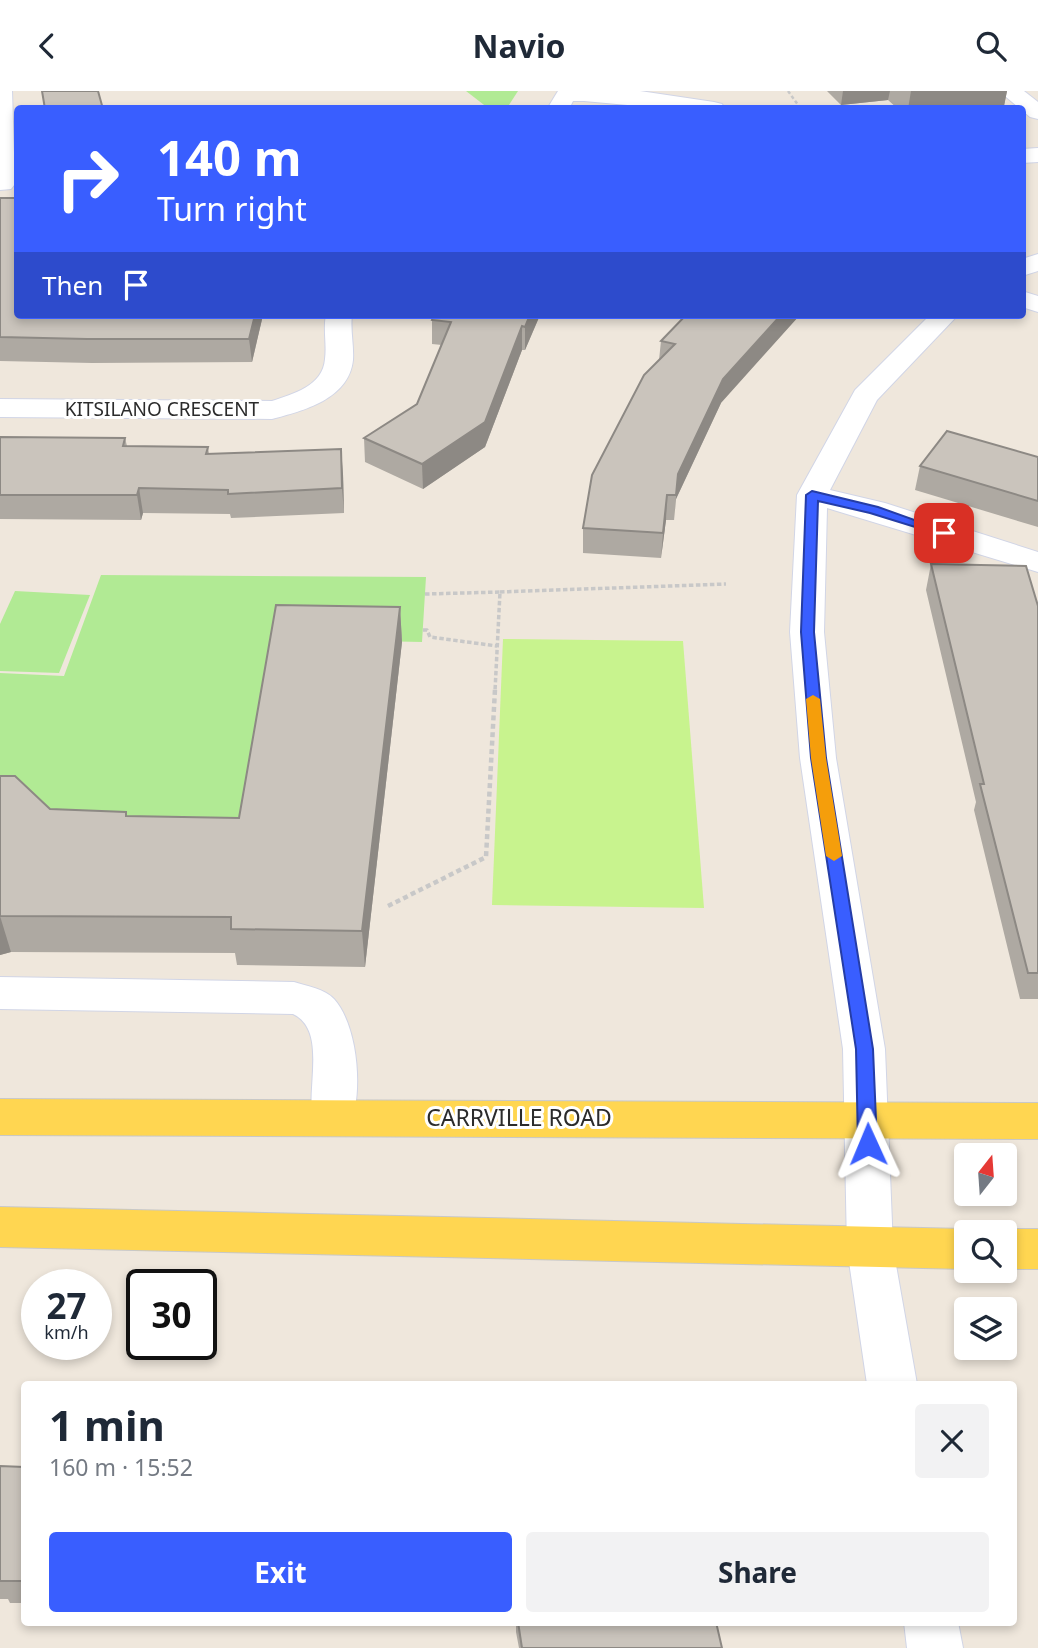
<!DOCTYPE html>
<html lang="en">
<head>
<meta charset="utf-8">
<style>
	body { margin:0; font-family:"Noto Sans",sans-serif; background:#f2f2f3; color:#1f2937; height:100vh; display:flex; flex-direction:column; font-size:26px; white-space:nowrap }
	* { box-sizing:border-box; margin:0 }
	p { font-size:23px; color:#747a83 }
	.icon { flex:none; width:38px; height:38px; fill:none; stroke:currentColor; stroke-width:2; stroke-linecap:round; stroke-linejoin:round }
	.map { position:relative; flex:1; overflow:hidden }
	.panel { position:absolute; left:21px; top:1290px; width:996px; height:245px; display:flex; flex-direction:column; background:#fff; border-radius:7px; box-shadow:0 4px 10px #0003 }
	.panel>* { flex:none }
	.banner { position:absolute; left:14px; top:14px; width:1012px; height:214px; border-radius:7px; box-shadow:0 4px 10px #0003; background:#395eff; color:#fff; overflow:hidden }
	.needle { width:46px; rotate:17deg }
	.controls { position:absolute; left:954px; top:1052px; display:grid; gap:14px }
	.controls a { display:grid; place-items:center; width:63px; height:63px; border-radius:7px; background:#fff; box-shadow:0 4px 10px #0003; font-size:35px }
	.speed { position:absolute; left:21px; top:1178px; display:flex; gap:14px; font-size:35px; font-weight:700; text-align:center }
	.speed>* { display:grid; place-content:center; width:91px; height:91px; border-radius:50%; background:#fff; box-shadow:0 4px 10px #0003; line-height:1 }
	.speed small { font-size:18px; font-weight:400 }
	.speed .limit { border:4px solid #111; border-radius:10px; background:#fff; color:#111 }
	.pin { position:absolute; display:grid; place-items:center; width:60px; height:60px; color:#fff; margin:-30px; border-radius:14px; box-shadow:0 4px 10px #0006 }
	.me { position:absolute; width:77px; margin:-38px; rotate:359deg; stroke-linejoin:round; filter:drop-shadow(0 0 5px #0008) }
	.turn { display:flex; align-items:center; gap:24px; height:147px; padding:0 28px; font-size:32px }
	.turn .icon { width:91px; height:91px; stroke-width:2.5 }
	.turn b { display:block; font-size:49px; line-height:60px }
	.then { display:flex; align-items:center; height:66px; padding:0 28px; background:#0003; gap:14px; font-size:26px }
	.round { display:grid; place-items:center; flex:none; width:74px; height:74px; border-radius:7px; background:#f2f2f3 }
	.headline { display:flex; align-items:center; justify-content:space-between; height:119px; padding:0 28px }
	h1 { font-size:42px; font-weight:700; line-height:52px }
	.button { display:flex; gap:14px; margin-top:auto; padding:14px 28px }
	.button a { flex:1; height:80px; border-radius:7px; background:#395eff; color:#fff; font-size:28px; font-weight:700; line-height:80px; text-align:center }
	.button a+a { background:#f2f2f3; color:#1f2937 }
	header { display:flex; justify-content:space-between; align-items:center; height:91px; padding:0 28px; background:#fff; font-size:32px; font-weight:700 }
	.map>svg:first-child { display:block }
	.green { fill:#b1ea94 }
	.pitch { fill:#c8f38e }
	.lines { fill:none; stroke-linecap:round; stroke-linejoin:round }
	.minor-casing { stroke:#d1d5e6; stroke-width:2 }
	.major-casing { stroke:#c8c8c8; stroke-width:2 }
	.path-far2 { stroke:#c8c8c8; stroke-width:2.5; stroke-dasharray:3.5 2.5; stroke-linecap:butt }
	.path-far1 { stroke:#c8c8c8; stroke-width:3.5; stroke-dasharray:4.5 2.5; stroke-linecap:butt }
	.path { stroke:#c8c8c8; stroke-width:4.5; stroke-dasharray:5 3.5; stroke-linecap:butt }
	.minor { fill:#fff; fill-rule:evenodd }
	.major { fill:#ffd651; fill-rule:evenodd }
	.wall { fill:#aea9a2 }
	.shaded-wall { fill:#8d8984 }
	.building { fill:#cac4bc; stroke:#8d8984; stroke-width:2 }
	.route { fill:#395eff; stroke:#253da6; stroke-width:2 }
	.slow { fill:#f59e0b }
	.labels { text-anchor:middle; stroke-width:6; stroke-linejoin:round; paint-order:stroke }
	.far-street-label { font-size:19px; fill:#2b2b2b; stroke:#fff }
	.street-label { font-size:23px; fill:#2b2b2b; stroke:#fff }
</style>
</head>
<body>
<header><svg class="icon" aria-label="back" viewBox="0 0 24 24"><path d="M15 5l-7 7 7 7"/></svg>Navio<svg class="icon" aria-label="search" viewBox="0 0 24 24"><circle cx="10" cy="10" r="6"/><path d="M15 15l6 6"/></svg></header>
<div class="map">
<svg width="1038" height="1557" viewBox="0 0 1038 1557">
	<rect width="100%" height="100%" fill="#efe7dc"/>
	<g class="green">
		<path d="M 466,0 L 518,0 L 507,17 L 488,17 Z"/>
		<path d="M 101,484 L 426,486 L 422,551 L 279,548 L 239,758 L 0,716 L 0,582 L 64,585 Z"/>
		<path d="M 15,500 L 90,504 L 59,582 L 0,580 L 0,533 Z"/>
	</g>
	<path class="pitch" d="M 503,548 L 683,550 L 704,817 L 492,814 Z"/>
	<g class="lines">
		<g class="minor-casing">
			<g id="minor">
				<path d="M 0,0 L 12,0 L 15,93 L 11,98 L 0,99 Z"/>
				<path d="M 558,0 L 640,0 L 714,11 L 722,13 L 725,18 L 671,18 L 584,10 L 573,10 L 569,18 L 547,18 Z"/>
				<path d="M 999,0 L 1024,0 L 1038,11 L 1038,28 L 1030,26 Z"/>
				<path d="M 1038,57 L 1038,71 L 1022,72 L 1022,58 Z"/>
				<path d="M 1038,163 L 1038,180 L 1022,185 L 1022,168 Z"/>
				<path d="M 1022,200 L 1038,205 L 1038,221 L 1022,216 Z"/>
				<path d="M 326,224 L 352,224 C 350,239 354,254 353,269 C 349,308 303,320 272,328 L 0,326 L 0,308 L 272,310 C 293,303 323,295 325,268 C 327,253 323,239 326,224 Z"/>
				<path d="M 930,224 L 958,224 L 877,309 L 830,399 L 885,412 L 1038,461 L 1038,481 L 827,417 L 824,541 L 836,667 L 885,958 L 893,1157 L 917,1293 L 867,1293 L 847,1157 L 843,958 L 800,667 L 790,541 L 797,404 L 855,299 Z"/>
				<path d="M 0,886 L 294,891 C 307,895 325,898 334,908 C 359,936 364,1007 348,1040 L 332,1045 L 316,1040 C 301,1009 331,941 293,923 L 0,918 Z"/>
				<path d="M 904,1531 L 958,1531 L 963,1557 L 907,1557 Z"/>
			</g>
		</g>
		<g class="major-casing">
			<g id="major">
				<path d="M 0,1008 L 1038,1012 L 1038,1048 L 0,1044 Z"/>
				<path d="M 0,1116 L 966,1138 L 975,1141 L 966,1141 L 966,1178 L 0,1156 Z"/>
				<path d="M 1004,1138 L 1038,1138 L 1038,1178 L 1004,1178 L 1004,1141 L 995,1141 Z"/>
			</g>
		</g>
		<path class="path-far2" d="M 788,0 L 801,18"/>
		<g class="path-far1">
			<path d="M 500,501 L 726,493"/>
			<path d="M 425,503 L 500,501 L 495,600"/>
			<path d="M 423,539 L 427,539 L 430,546 L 497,555"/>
		</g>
		<path class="path" d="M 388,815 L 486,766 L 495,598"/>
		<use href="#minor" class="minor"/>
		<use href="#major" class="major"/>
	</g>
	<g class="wall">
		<path d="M 827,0 L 1007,0 L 1004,15 L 981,18 L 898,18 L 888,9 L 841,14 Z"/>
		<path d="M 0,107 L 263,224 L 252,271 L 92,272 L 0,270 Z"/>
		<path d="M 540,224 L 525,259 L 522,259 L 485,356 L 423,398 L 365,371 L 364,347 L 417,313 L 442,254 L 432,253 L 432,229 Z"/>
		<path d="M 686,224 L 721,312 L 676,408 L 674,429 L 666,429 L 661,467 L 583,462 L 583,437 L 659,269 L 661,250 Z"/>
		<path d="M 0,346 L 125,347 L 127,355 L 208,356 L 209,363 L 343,383 L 344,422 L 231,427 L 230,423 L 143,422 L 141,429 L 0,428 Z"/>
		<path d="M 1038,366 L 1038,436 L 915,399 L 920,375 Z"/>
		<path d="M 931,473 L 1038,515 L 1038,908 L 1020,908 L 974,719 L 976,711 L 926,499 Z"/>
		<path d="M 400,516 L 402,551 L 365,876 L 237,874 L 235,862 L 11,861 L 0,864 L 0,685 L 50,718 L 127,725 L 239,727 Z"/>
		<path d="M 0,1375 L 24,1376 L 24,1512 L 10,1512 L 8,1508 L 0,1508 Z"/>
		<path d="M 516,1531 L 716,1531 L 722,1557 L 519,1557 L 516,1541 Z"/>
	</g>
	<g class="shaded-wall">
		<path d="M 843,0 L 890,0 L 888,9 L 841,14 Z"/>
		<path d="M 911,0 L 1007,0 L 1004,15 L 981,18 L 908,18 Z"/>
		<path d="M 255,224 L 263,224 L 252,271 L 249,248 Z"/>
		<path d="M 530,224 L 540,224 L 525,259 L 525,236 Z"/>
		<path d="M 781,224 L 800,224 L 721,312 L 676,408 L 674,429 L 678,383 L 723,288 Z"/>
		<path d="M 522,235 L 522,259 L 485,356 L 423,398 L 422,373 Z"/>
		<path d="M 341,358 L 343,383 L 344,422 L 342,397 Z"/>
		<path d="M 139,397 L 143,422 L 141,429 L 137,404 Z"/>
		<path d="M 667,404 L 666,429 L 661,467 L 663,442 Z"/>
		<path d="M 400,516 L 402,551 L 365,876 L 362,840 Z"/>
		<path d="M 0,825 L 11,861 L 0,864 Z"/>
	</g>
	<g class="building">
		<path d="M 42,0 L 98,0 L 103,18 L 45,18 Z"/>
		<path d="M 0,107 L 18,107 L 18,224 L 255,224 L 249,248 L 87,248 L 0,246 Z"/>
		<path d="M 434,224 L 530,224 L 525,236 L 522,235 L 485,331 L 422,373 L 364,347 L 417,313 L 451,231 L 432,229 Z"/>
		<path d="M 686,224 L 781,224 L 723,288 L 678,383 L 676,404 L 667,404 L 663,442 L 583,437 L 592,384 L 644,284 L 675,253 L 661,250 Z"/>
		<path d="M 947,340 L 1038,366 L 1038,410 L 920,375 Z"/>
		<path d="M 0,346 L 125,347 L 123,355 L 208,356 L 206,363 L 341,358 L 342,397 L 228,403 L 228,399 L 139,397 L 137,404 L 0,404 Z"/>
		<path d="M 931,473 L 1026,475 L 1038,515 L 1038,882 L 1028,882 L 980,693 L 984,693 Z"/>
		<path d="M 276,514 L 400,516 L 362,840 L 231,838 L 231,826 L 0,825 L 0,685 L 15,685 L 50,718 L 126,721 L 126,725 L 239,727 Z"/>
		<path d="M 0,1375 L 24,1376 L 24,1490 L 0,1490 Z"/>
		<path d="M 518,1531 L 716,1531 L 722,1557 L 522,1557 Z"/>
	</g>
	<path class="route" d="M 812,400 L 878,416 L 951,442 L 944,445 L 870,422 L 818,410 L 814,541 L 826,667 L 873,958 L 877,1053 L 874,1059 L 868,1061 L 861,1059 L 858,1053 L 856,958 L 811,667 L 807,617 L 801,541 L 806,404 Z"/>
	<path class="slow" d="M 813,604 L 820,608 L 826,667 L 842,765 L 834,770 L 826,765 L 811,667 L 806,608 Z"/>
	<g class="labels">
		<g class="far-street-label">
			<text x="162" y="325">KITSILANO CRESCENT</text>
		</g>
		<g class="street-label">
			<text x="519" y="1035">CARRVILLE ROAD</text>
		</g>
	</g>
</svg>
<div class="controls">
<a><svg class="needle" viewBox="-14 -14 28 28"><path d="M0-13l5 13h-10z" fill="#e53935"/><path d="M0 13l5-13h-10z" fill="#747a83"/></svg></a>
<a><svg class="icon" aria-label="search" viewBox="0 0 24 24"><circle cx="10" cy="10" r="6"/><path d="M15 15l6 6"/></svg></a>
<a><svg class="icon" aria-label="layers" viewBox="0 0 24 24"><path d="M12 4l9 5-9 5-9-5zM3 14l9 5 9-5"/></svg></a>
</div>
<div class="speed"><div>27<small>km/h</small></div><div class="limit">30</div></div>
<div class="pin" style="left:944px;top:442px;background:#d93025"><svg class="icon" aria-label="arrive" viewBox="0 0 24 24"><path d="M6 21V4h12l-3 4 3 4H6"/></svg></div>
<svg class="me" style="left:868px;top:1053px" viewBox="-20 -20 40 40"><path d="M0-17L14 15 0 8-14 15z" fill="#395eff" stroke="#fff" stroke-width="4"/></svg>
<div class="banner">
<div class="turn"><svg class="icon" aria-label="right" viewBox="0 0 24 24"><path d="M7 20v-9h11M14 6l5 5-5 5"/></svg><div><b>140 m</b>Turn right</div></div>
<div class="then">Then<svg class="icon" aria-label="arrive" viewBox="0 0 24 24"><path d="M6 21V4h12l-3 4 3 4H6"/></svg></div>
</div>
<section class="panel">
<div class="headline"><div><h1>1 min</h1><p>160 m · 15:52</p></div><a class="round"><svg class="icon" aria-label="close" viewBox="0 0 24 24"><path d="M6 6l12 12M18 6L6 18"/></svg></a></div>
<div class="button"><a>Exit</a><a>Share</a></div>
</section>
</div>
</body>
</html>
